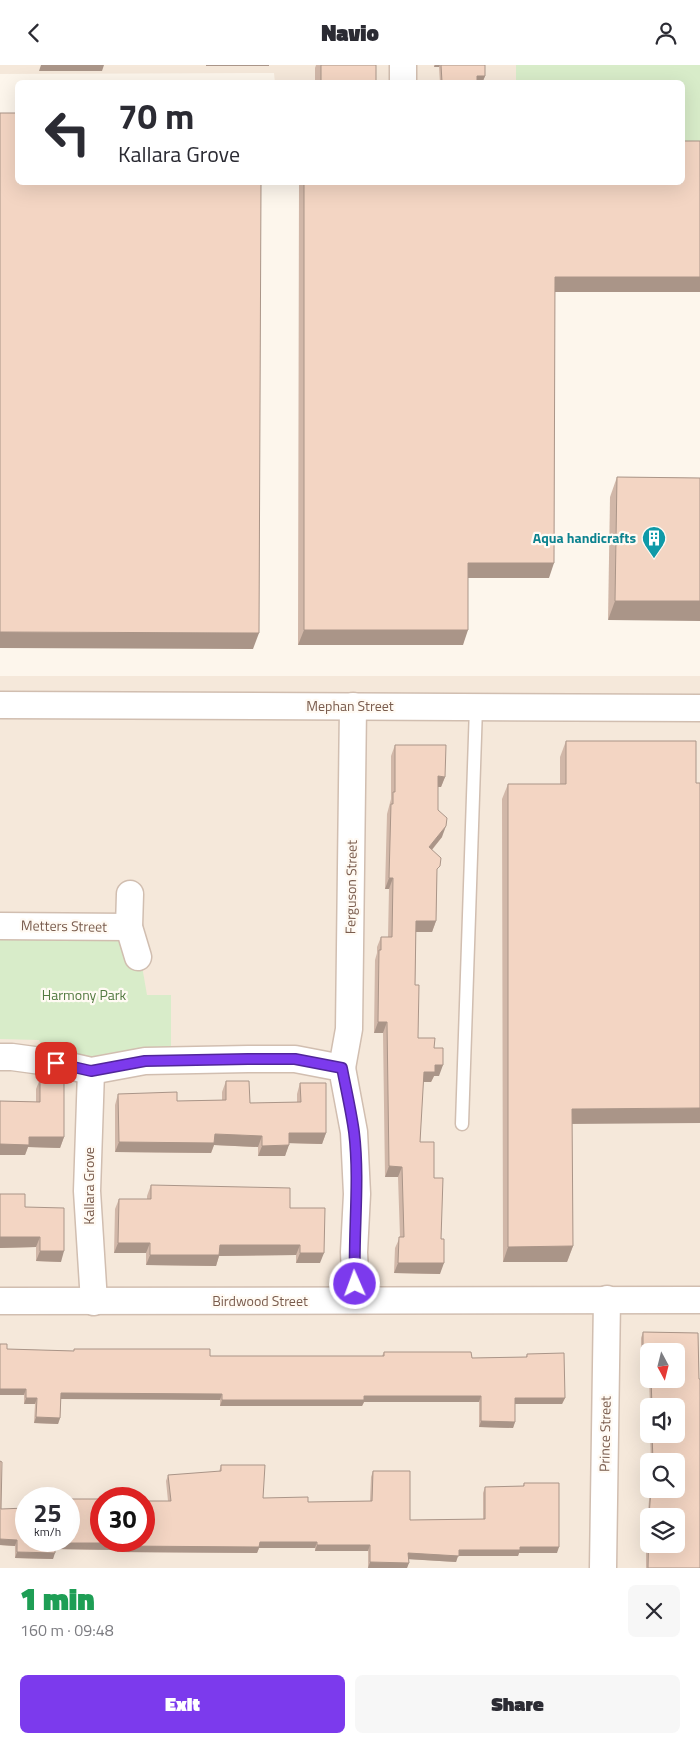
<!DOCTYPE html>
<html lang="en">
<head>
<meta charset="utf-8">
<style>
	body { margin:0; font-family:"Titillium Web",sans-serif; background:#f7f7f7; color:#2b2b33; height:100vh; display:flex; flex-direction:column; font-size:19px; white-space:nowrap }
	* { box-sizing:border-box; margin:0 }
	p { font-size:16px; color:#7c7c81 }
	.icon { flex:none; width:28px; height:28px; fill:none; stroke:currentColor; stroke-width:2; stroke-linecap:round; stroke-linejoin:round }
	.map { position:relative; height:1503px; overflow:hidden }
	.details { display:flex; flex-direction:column; background:#fff; flex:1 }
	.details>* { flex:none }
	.top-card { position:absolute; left:15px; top:15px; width:670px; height:105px; border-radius:8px; box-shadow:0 5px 20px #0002; background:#fff; color:#2b2b33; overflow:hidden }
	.needle { width:32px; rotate:173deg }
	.tools { position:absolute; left:640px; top:1278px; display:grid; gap:10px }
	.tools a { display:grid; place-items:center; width:45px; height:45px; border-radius:8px; background:#fff; box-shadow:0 5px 20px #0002; font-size:25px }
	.speed { position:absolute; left:15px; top:1422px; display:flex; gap:10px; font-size:25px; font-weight:700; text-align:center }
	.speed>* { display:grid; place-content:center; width:65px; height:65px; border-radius:50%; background:#fff; box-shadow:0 5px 20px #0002; line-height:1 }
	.speed small { font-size:12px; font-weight:400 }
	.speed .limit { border:8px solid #d22; background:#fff; color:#111 }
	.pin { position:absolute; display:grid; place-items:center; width:42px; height:42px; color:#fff; margin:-21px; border-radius:10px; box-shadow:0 2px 8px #0006 }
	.me { position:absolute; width:55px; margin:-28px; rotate:358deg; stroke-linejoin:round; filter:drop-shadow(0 0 4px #0008) }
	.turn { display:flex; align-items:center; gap:18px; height:105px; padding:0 20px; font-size:22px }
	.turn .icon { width:65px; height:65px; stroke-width:2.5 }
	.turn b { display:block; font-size:35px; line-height:42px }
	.round { display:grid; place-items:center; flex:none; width:52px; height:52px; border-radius:8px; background:#f7f7f7 }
	.summary { display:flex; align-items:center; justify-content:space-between; height:85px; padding:0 20px }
	h1 { font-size:30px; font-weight:800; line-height:38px; color:#1e9e55 }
	.cta { display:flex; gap:10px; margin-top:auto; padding:10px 20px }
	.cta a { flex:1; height:58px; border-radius:8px; background:#7c3aed; color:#fff; font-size:20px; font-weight:800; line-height:58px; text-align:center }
	.cta a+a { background:#f7f7f7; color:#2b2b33 }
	header { display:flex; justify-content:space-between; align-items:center; height:65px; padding:0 20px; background:#fff; font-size:22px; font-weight:800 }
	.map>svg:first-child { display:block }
	.residential { fill:#f5e8da; fill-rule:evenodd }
	.green { fill:#d8ecc9 }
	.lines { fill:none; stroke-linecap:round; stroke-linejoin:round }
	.lane-casing { stroke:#d1beb0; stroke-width:15 }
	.street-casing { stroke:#d1beb0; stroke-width:29 }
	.lane { stroke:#fff; stroke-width:12 }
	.street { stroke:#fff; stroke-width:26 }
	.wall { fill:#d1b7a8; fill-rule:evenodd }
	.shaded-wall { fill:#aa9588 }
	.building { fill:#f3d5c3; stroke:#aa9588 }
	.route-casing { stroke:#51269a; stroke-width:12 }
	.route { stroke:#7c3aed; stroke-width:9 }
	.labels { text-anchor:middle; stroke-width:4.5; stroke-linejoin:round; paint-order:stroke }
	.culture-label { font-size:14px; font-weight:bold; fill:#0d838f; stroke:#fffaf3; text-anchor:end }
	.street-label { font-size:14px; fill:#7a5c4d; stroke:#fffaf3 }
	.park-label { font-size:14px; fill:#537a41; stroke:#fffaf3 }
</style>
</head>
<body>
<header><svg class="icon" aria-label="back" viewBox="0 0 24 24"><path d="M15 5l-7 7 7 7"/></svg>Navio<svg class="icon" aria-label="person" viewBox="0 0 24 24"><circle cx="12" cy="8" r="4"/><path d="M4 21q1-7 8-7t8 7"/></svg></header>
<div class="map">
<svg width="700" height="1503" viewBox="0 0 700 1503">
	<rect width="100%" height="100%" fill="#fdf6ec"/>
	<g class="residential">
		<path d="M 0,0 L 516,0 L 516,17 L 275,18 L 274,8 L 0,9 Z"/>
		<path d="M 0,611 L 700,611 L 700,1503 L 0,1503 ZM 649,1286 L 676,1286 L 676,1314 L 649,1314 ZM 649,1341 L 676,1341 L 676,1369 L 649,1369 ZM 649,1396 L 676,1396 L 676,1424 L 649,1424 ZM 26,1434 L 69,1434 L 69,1476 L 26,1476 ZM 101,1434 L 144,1434 L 144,1476 L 101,1476 ZM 649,1451 L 676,1451 L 676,1479 L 649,1479 Z"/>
	</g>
	<g class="green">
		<path d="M 516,0 L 700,0 L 700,77 L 683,77 L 682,18 L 516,17 Z"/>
		<path d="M 122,871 L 142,901 L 147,930 L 171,930 L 171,982 L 109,988 L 88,994 L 67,987 L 43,984 L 39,975 L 0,974 L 0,872 Z"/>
	</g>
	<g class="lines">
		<g class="lane-casing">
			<path id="lane" d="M 462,1059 L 476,642"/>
		</g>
		<g class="street-casing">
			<g id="street">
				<path d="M 403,18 L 403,0"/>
				<path d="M 0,640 L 700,643"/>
				<path d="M 130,829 L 129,862 L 138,892"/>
				<path d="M 0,861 L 129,862"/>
				<path d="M 0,992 L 12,992 L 56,998 L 91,1006 L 145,996 L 248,994 L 295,994 L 342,1003 L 354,1067 L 357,1129 L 354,1187 L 356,1235"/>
				<path d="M 342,1003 L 349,964 L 353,641"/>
				<path d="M 91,1006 L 87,1126 L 94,1237"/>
				<path d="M 0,1236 L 700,1235"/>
				<path d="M 603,1503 L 607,1234"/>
			</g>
		</g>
		<use href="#lane" class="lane"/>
		<use href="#street" class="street"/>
	</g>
	<g class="wall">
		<path d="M 316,0 L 376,0 L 376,18 L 315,18 L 315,3 Z"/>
		<path d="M 434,0 L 485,0 L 485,11 L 483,16 L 477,16 L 477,18 L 440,18 L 439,2 L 434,2 Z"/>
		<path d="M 299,118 L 682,118 L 700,227 L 555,227 L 549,513 L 468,513 L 463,580 L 298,580 Z"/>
		<path d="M 617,412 L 700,413 L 608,555 L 610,432 Z"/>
		<path d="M 566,676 L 573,1181 L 567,1197 L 503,1197 L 502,734 L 508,719 L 560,719 L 560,692 Z"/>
		<path d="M 395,680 L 445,712 L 441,722 L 438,722 L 438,745 L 442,772 L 432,785 L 437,810 L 436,856 L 432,867 L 416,867 L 415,920 L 418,973 L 434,983 L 439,1011 L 434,1011 L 431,1017 L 423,1017 L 420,1077 L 434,1113 L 440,1209 L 394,1208 L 395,1183 L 400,1172 L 398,1112 L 385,1112 L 383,968 L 374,968 L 375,895 L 377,888 L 377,882 L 381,872 L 388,872 L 389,824 L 385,824 L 387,749 L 391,734 L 391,691 Z"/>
		<path d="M 40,1014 L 64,1072 L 60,1083 L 28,1082 L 25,1090 L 0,1090 L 0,1036 L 36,1037 L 36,1024 Z"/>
		<path d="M 226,1016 L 250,1038 L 297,1037 L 297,1029 L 300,1018 L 326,1068 L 322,1079 L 289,1078 L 285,1091 L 258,1091 L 258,1082 L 214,1080 L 211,1088 L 115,1087 L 115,1040 L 118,1029 L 177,1036 L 222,1035 L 222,1027 Z"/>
		<path d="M 151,1120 L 290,1143 L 320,1198 L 296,1198 L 296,1190 L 219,1191 L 216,1201 L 146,1200 L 146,1188 L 114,1188 L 115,1144 L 119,1134 L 147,1134 L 147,1131 Z"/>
		<path d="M 0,1129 L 25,1142 L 61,1197 L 36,1196 L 36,1182 L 0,1183 Z"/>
		<path d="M 643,1267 L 698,1268 L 699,1314 L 700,1314 L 700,1503 L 646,1503 L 646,1469 L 650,1424 L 676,1424 L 676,1396 L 651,1396 L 650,1369 L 676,1369 L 676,1341 L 650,1341 L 649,1314 L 641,1314 L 641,1273 ZM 649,1286 L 676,1286 L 676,1314 L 649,1314 ZM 649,1451 L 676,1451 L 676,1479 L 649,1479 Z"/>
		<path d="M 7,1284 L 74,1286 L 74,1284 L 210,1291 L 382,1291 L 384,1287 L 472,1293 L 526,1292 L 527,1289 L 565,1333 L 562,1339 L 515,1339 L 515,1357 L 513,1363 L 479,1362 L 479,1337 L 364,1337 L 362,1341 L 220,1341 L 220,1335 L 169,1334 L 61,1334 L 60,1353 L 58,1359 L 34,1358 L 35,1339 L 24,1339 L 24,1330 Z"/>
		<path d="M 0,1396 L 1,1444 L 101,1476 L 168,1436 L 166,1416 L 168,1410 L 219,1407 L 221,1400 L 263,1433 L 308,1437 L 370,1436 L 371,1412 L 373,1406 L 410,1455 L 483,1454 L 483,1428 L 485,1422 L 523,1421 L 524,1418 L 557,1488 L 519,1488 L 518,1491 L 458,1491 L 456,1497 L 409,1494 L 407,1503 L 368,1503 L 368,1486 L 315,1486 L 315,1483 L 259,1483 L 257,1488 L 117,1487 L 117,1485 L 55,1484 L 53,1494 L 15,1493 L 15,1481 L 0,1480 Z"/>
	</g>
	<g class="shaded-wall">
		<path d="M 41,0 L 104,0 L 102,6 L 39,6 Z"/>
		<rect x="206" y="0" width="63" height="1"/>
		<path d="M 435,0 L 440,0 L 439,2 L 434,2 Z"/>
		<path d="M 477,11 L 485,11 L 483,16 L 475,16 Z"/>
		<path d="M 555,212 L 700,212 L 700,227 L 549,227 Z"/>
		<path d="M 468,498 L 554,498 L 549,513 L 463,513 Z"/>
		<path d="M 615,536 L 700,536 L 700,556 L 608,555 Z"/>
		<path d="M 304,565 L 468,565 L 463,580 L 298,580 Z"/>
		<path d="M 0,567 L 259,568 L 253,584 L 0,583 Z"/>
		<path d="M 438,711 L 445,712 L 441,722 L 434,722 Z"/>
		<path d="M 446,761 L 442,772 L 425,793 L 429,782 Z"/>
		<path d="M 389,813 L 393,813 L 389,824 L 385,824 Z"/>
		<path d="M 416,856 L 436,856 L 432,867 L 412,867 Z"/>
		<path d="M 378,957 L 387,957 L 383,968 L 374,968 Z"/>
		<path d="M 435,1000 L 443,1000 L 439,1011 L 434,1011 L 431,1017 L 420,1017 L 424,1007 Z"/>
		<path d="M 700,1043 L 700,1058 L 567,1059 L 572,1044 Z"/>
		<path d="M 289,1068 L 326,1068 L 322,1079 L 285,1078 Z"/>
		<path d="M 215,1069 L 262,1071 L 258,1082 L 214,1080 L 211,1088 L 115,1087 L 119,1077 Z"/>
		<path d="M 29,1072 L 64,1072 L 60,1083 L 28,1082 L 25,1090 L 0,1090 L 0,1079 Z"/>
		<path d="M 289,1080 L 285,1091 L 258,1091 L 262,1081 Z"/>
		<path d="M 389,1101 L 402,1102 L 398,1112 L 385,1112 Z"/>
		<path d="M 0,1172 L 40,1172 L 36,1182 L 0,1183 Z"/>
		<path d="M 118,1178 L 150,1178 L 146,1188 L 114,1188 Z"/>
		<path d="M 220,1180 L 300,1180 L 296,1190 L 219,1191 L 216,1201 L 146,1200 L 150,1190 Z"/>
		<path d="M 573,1181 L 567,1197 L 503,1197 L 508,1182 Z"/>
		<path d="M 40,1186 L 64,1186 L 61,1197 L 36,1196 Z"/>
		<path d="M 300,1188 L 324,1188 L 320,1198 L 296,1198 Z"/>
		<path d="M 398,1198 L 444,1198 L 440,1209 L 394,1208 Z"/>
		<path d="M 643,1308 L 649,1308 L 649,1314 L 641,1314 Z"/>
		<path d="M 0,1324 L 26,1324 L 24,1330 L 0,1330 Z"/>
		<path d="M 61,1328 L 172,1328 L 222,1329 L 220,1335 L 59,1334 Z"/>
		<path d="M 364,1331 L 481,1331 L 479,1337 L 364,1337 L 362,1341 L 220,1341 L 222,1335 Z"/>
		<path d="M 26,1333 L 37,1333 L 35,1339 L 24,1339 Z"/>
		<path d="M 515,1333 L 565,1333 L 562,1339 L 513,1339 Z"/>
		<path d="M 36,1352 L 60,1353 L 58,1359 L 34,1358 Z"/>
		<path d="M 481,1356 L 515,1357 L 513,1363 L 479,1362 Z"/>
		<path d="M 0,1474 L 17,1475 L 15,1481 L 0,1480 Z"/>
		<path d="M 260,1477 L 317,1477 L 315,1483 L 259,1483 L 257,1488 L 117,1487 L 120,1481 Z"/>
		<path d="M 55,1478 L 120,1478 L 117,1485 L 53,1484 Z"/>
		<path d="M 317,1480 L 370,1480 L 368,1486 L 315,1486 Z"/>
		<path d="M 520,1482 L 559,1482 L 557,1488 L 519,1488 L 518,1491 L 458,1491 L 456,1497 L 406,1494 L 408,1488 Z"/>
		<path d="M 17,1487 L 55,1488 L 53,1494 L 15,1493 Z"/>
		<path d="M 370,1497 L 409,1498 L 407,1503 L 368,1503 Z"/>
	</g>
	<g class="building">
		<rect x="321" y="0" width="55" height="18"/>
		<path d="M 441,0 L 485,0 L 485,11 L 477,11 L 477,18 L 442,17 Z"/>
		<path d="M 0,48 L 18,48 L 18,118 L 261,118 L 259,568 L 0,567 Z"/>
		<path d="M 682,76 L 700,76 L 700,212 L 555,212 L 554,498 L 468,498 L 468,565 L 304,565 L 304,118 L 682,118 Z"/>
		<path d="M 617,412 L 700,413 L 700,536 L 615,536 Z"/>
		<path d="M 566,676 L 696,676 L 696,718 L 700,718 L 700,1043 L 572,1044 L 573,1181 L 508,1182 L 508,719 L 566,719 Z"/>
		<path d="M 395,680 L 446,680 L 445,712 L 438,711 L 438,745 L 447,753 L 446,761 L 429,782 L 441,793 L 440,801 L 437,804 L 436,856 L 416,856 L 415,920 L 419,920 L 418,973 L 435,973 L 434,983 L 443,983 L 443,1000 L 435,1000 L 435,1007 L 424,1007 L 420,1077 L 434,1077 L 434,1113 L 443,1113 L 441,1174 L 444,1174 L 444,1198 L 398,1198 L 399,1172 L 404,1172 L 402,1102 L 389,1101 L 387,957 L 378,957 L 379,885 L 381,885 L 381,872 L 392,872 L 393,813 L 389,813 L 391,739 L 393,739 L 393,727 L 395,727 Z"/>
		<path d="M 64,1013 L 64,1072 L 29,1072 L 29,1080 L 0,1079 L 0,1036 L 40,1037 L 40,1014 Z"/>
		<path d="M 226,1016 L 249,1016 L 250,1038 L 301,1037 L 300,1018 L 326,1018 L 326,1068 L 289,1068 L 289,1080 L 262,1081 L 262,1071 L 215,1069 L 214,1078 L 119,1077 L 118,1029 L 177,1027 L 177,1036 L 226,1035 Z"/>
		<path d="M 151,1120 L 290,1123 L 290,1143 L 325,1143 L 324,1188 L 300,1188 L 300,1180 L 220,1180 L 219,1190 L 150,1190 L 150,1178 L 118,1178 L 119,1134 L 151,1134 Z"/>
		<path d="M 0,1129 L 25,1129 L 25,1142 L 64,1143 L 64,1186 L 40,1186 L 40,1172 L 0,1172 Z"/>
		<path d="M 643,1267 L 698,1268 L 699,1314 L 700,1314 L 700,1503 L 648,1503 L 649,1458 L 649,1479 L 676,1479 L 676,1451 L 649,1451 L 651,1424 L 676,1424 L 676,1396 L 653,1396 L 652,1369 L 676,1369 L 676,1341 L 652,1341 L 651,1314 L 676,1314 L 676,1286 L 649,1286 L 649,1308 L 643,1308 Z"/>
		<path d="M 0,1279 L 7,1279 L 7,1284 L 74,1286 L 74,1284 L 210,1284 L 210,1291 L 384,1291 L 384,1287 L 471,1287 L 472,1293 L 527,1292 L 527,1289 L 564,1288 L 565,1333 L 515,1333 L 515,1357 L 481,1356 L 481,1331 L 364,1331 L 364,1335 L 222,1335 L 222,1329 L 61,1328 L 60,1353 L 36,1352 L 37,1333 L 26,1333 L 26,1324 L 0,1324 Z"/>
		<path d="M 0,1396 L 2,1397 L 1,1444 L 26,1443 L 26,1476 L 69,1476 L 69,1434 L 105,1434 L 101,1434 L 101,1476 L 144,1476 L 144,1436 L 171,1436 L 168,1410 L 221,1406 L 221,1400 L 265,1400 L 263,1433 L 308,1432 L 308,1437 L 372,1436 L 373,1406 L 410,1406 L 410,1455 L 485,1454 L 485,1422 L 524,1421 L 524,1418 L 559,1418 L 559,1482 L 520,1482 L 520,1485 L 459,1485 L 459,1491 L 408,1488 L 409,1498 L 370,1497 L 370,1480 L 317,1480 L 317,1477 L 260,1477 L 259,1482 L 120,1481 L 120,1478 L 55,1478 L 55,1488 L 17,1487 L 17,1475 L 0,1474 Z"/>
	</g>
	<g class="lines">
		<g class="route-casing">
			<path id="route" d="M 56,998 L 91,1006 L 145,996 L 248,994 L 295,994 L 342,1003 C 346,1024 351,1045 354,1067 C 360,1117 353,1168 355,1219"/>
		</g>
		<use href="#route" class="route"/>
	</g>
	<defs>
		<g id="building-pin" transform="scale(1.25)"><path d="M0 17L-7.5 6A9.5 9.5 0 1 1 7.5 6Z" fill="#0f9aa8" stroke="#fffaf3"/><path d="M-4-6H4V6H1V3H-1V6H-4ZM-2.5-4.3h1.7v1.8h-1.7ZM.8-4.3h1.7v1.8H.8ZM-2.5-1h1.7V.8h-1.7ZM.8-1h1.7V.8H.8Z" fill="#fff"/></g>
	</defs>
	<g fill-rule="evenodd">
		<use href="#building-pin" x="654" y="473"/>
	</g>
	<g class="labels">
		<g class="culture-label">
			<text x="636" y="478">Aqua handicrafts</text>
		</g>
		<g class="street-label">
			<text x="350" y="646">Mephan Street</text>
			<text transform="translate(351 822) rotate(-89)" y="5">Ferguson Street</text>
			<text transform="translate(64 861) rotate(1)" y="5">Metters Street</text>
			<text transform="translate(89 1121) rotate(-90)" y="5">Kallara Grove</text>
			<text x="260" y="1241">Birdwood Street</text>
			<text transform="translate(605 1369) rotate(-89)" y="5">Prince Street</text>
		</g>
		<g class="park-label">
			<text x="84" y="935">Harmony Park</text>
		</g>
	</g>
</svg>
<div class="tools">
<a><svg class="needle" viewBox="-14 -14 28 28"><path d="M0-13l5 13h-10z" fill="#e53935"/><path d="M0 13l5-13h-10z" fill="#7c7c81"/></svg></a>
<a><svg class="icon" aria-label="sound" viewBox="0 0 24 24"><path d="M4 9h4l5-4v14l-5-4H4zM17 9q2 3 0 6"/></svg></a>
<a><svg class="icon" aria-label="search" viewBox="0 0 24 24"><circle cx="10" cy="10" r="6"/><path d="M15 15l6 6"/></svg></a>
<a><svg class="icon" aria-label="layers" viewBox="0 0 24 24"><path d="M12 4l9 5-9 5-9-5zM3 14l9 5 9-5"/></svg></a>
</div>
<div class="speed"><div>25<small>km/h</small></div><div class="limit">30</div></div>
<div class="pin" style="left:56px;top:998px;background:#d93025"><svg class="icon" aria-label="arrive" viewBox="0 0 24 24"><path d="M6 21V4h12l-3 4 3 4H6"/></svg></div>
<svg class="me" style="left:355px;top:1219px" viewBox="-20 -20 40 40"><circle r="17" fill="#7c3aed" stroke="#fff" stroke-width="3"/><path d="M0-11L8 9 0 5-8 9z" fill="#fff"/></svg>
<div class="top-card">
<div class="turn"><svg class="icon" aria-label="left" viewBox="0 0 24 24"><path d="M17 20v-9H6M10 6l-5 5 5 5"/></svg><div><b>70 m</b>Kallara Grove</div></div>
</div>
</div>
<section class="details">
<div class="summary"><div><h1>1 min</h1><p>160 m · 09:48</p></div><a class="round"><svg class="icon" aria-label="close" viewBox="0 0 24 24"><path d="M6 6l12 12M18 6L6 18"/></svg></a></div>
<div class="cta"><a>Exit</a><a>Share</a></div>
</section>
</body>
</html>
